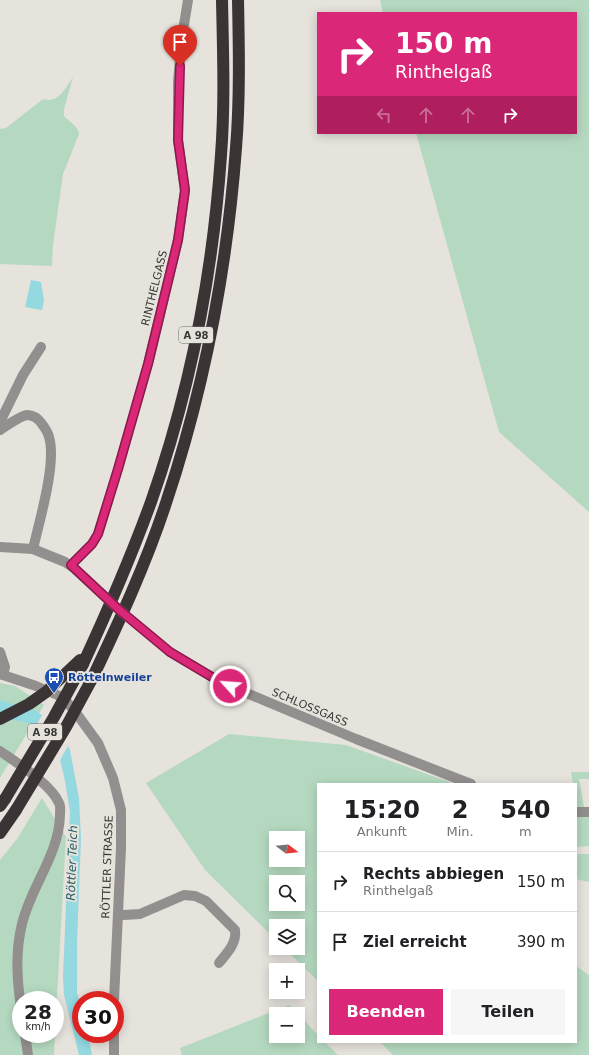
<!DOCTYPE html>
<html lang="de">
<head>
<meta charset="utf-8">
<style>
	body { margin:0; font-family:"DejaVu Sans",sans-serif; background:#f6f6f6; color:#202124; height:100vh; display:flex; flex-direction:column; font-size:15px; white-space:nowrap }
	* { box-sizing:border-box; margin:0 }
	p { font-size:13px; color:#757577 }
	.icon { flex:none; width:22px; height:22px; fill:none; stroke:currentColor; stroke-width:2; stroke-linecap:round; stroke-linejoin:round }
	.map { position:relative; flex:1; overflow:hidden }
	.drawer { position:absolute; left:317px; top:783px; width:260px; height:260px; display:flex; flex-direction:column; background:#fff; border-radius:0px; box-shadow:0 2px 10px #0003 }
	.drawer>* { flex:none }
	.guide { position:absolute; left:317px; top:12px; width:260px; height:122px; border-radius:0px; box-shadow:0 2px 10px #0003; background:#db2777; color:#fff; overflow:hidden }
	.needle { width:26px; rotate:106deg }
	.fabs { position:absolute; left:269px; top:831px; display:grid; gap:8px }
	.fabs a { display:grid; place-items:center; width:36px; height:36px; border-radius:0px; background:#fff; box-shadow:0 2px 10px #0003; font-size:20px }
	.speed { position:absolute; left:12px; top:991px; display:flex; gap:8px; font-size:20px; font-weight:700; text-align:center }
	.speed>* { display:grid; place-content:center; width:52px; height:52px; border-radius:50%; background:#fff; box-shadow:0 2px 10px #0003; line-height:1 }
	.speed small { font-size:10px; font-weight:400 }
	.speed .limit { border:6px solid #d22; background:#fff; color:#111 }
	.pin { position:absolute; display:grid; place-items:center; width:34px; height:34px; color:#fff; margin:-41px -17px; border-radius:50% 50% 50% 0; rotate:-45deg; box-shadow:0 0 4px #0007 }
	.pin .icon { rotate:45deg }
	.me { position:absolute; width:44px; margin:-22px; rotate:296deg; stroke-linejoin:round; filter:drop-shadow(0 0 3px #0008) }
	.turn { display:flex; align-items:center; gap:14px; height:84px; padding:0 12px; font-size:18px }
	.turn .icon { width:52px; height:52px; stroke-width:2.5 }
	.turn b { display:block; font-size:28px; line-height:34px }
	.lanes { display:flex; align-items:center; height:38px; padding:0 12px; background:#0003; justify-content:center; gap:20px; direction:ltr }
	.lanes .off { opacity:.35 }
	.eta { display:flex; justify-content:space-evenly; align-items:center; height:68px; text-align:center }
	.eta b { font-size:24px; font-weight:700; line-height:28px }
	.cta { display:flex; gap:8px; margin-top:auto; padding:8px 12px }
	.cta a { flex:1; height:46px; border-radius:0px; background:#db2777; color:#fff; font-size:16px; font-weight:700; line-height:46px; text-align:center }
	.cta a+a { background:#f6f6f6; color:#202124 }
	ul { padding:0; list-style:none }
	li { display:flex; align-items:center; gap:12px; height:60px; padding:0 12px; border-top:1px solid #e0e0e0 }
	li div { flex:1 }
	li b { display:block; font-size:15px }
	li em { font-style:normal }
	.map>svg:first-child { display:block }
	.green { fill:#b5d9c0; fill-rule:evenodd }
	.water { fill:#94d8e0 }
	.pier { fill:#e6e2dc }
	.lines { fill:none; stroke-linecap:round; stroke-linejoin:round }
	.minor { stroke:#938f8f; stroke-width:10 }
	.highway { stroke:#3b3434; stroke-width:12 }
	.minor-bridge { stroke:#938f8f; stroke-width:10 }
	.highway-bridge { stroke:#3b3434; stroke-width:12 }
	.route-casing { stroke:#8e194d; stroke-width:10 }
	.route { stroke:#db2777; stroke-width:7 }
	.labels { text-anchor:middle; stroke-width:4; stroke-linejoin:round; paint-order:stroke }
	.shield { fill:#e6e2dc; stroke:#6e6c68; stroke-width:1 }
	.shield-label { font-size:10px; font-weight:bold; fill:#3a3936 }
	.street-label { font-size:11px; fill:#3a3936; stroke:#e6e2dc }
	.transit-label { font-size:11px; font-weight:bold; fill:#164399; stroke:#e6e2dc; text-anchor:start }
	.water-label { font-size:12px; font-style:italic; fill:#265e65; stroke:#e6e2dc }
</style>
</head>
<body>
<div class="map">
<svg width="589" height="1055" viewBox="0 0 589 1055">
	<rect width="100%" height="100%" fill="#e6e2dc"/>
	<g class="green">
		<path d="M 380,0 L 589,0 L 589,512 L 499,432 L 416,133 L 576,133 L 576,13 L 383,13 Z"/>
		<path d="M 73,77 L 64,109 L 64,116 C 69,122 78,125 79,134 L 63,174 L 53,245 L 52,266 L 0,264 L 0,129 L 6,128 L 43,99 C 58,104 66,88 73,77 Z"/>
		<path d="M 0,683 L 15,686 L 44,705 L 0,778 Z"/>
		<path d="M 229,734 L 346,745 L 455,784 L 318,784 L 318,981 L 284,948 L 298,948 L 298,926 L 276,926 L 276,940 L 205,870 L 146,783 ZM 276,838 L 298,838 L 298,860 L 276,860 ZM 276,882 L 298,882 L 298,904 L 276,904 Z"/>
		<path d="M 571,772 L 589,772 L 589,779 L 579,779 L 584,807 L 578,807 L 576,805 L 576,784 L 573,784 Z"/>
		<path d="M 42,798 L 66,837 L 55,1032 L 55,1000 L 21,1000 L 21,1034 L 55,1034 L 54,1055 L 0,1055 L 0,860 L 17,839 Z"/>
		<path d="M 576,816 L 589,817 L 589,846 L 576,847 Z"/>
		<path d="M 576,854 L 589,854 L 589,882 L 576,879 Z"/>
		<path d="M 576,966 L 589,975 L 589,1055 L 393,1055 L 380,1042 L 576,1042 Z"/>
		<path d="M 289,1005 L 298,1014 L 276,1014 L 276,1036 L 298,1036 L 298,1014 L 318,1035 L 318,1042 L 325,1042 L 338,1055 L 182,1055 L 180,1048 Z"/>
	</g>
	<g class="water">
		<path d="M 31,280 L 41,282 L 44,301 L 42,310 L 25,307 Z"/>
		<path d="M 0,700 L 36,711 L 58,726 L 70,750 L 79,798 L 81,839 L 77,943 L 77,993 L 81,1006 L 81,1034 L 88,1034 L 92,1055 L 79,1055 L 64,995 L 63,976 L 70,812 L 65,781 L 59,755 L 52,742 L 36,725 L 0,717 Z"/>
	</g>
	<path class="pier" d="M 43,714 L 59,725 L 69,744 L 59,762 L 57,756 L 50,743 L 35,727 Z"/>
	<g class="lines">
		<g class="minor">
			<path d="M 0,422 L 23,375 L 41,347"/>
			<path d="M 0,430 C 6,426 20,416 27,415 C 34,415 38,418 42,424 C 45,428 48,432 49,437 C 57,463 39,522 33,549"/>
			<path d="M 0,547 L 33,549 L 65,562 L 75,569"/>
			<path d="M 71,565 L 92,544 L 98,534 L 118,469 L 148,364 L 178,240 L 185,191 L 178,140 L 178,81 L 182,37 L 188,0"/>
			<path d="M 0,652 L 5,667 L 3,675"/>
			<path d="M 170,652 L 217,680 L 244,692 L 356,739 L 471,784"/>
			<path d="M 0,674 L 36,686 L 62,697 L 74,710 L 98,743 L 113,778 L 121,810 L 121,848 L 114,1000"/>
			<path d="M 0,751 C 17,763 51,784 59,803 C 61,806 60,811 60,815 C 59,855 31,886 22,924 C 15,952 17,980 21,1008"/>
			<path d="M 576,812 L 589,812"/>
			<path d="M 118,914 L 124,915 L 140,914 L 184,895 L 195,896 L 206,901 L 235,930 C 237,944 226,954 219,963"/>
			<path d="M 25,1034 L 28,1055"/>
			<path d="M 114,1034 L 114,1055"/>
		</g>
		<g class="highway">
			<path d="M 83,664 C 108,610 131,557 151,502 C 190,391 213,272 221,155 C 225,103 223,52 222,0"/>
			<path d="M 92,679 C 119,622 146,564 166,503 C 204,389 227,269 236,148 C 240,99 239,49 238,0"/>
			<path d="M 0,806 L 5,799"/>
			<path d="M 0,833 L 16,810"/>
		</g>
		<path class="minor-bridge" d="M 76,570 L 117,608 L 170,652"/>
		<g class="highway-bridge">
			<path d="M 0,719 L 29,704 L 46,692 L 80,660"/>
			<path d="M 5,799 L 54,717 L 83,664"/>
			<path d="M 16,810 L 66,727 L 92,679"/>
		</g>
	</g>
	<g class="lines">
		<g class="route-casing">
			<path id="route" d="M 180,66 L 178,140 L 185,190 L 178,240 L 148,364 L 118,469 L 98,534 L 92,544 L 71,565 L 117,608 L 170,652 L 217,680 L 230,686"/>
		</g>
		<use href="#route" class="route"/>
	</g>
	<defs>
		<g id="bus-pin" transform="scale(1)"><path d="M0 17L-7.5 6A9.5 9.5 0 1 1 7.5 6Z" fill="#1a4fb4" stroke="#e6e2dc"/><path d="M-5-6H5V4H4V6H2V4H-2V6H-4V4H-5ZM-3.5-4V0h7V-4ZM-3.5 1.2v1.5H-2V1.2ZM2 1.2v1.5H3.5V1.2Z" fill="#fff"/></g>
	</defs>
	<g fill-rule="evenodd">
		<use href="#bus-pin" x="54" y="677"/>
	</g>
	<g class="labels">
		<g class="shield">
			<rect x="179" y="327" width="34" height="16" rx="3"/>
			<rect x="28" y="724" width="34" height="16" rx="3"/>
		</g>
		<g class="shield-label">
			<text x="196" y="339">A 98</text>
			<text x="45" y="736">A 98</text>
		</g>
		<g class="street-label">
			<text transform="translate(154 288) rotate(-76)" y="4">RINTHELGASS</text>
			<text transform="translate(310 707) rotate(23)" y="4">SCHLOSSGASS</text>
			<text transform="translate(107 867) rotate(-88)" y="4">RÖTTLER STRASSE</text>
		</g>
		<g class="transit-label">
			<text x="68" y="681">Röttelnweiler</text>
		</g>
		<g class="water-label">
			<text transform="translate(72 863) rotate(-88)" y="4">Röttler Teich</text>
		</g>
	</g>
</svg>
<div class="fabs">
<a><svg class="needle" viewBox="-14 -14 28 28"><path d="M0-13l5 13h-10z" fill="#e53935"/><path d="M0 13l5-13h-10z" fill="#757577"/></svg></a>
<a><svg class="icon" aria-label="search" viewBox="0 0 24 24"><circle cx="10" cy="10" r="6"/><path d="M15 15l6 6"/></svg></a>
<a><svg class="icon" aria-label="layers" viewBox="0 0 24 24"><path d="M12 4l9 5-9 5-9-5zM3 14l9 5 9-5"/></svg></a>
<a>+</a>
<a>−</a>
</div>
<div class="speed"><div>28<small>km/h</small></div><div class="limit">30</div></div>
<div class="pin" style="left:180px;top:66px;background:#d93025"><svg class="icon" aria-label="arrive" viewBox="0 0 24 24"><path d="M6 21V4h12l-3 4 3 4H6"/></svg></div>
<svg class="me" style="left:230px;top:686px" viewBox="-20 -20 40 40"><circle r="17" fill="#db2777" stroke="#fff" stroke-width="3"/><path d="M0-11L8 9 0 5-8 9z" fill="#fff"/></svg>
<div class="guide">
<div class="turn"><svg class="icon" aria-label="right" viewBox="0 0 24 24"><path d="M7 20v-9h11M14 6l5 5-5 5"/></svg><div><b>150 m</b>Rinthelgaß</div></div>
<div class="lanes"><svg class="icon off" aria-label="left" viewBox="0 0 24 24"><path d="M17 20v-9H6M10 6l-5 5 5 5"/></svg><svg class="icon off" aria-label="ahead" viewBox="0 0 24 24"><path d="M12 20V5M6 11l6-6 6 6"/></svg><svg class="icon off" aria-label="ahead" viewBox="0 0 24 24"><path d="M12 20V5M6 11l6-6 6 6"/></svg><svg class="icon" aria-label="right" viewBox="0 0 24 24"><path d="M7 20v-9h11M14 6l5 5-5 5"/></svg></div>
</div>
<section class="drawer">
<div class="eta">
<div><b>15:20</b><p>Ankunft</p></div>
<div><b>2</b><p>Min.</p></div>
<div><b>540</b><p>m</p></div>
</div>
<ul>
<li><svg class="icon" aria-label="right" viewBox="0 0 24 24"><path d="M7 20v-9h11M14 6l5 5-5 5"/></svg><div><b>Rechts abbiegen</b><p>Rinthelgaß</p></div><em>150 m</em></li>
<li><svg class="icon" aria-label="arrive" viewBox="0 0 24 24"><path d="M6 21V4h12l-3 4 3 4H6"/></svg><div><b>Ziel erreicht</b></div><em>390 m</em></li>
</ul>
<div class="cta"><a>Beenden</a><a>Teilen</a></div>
</section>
</div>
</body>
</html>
